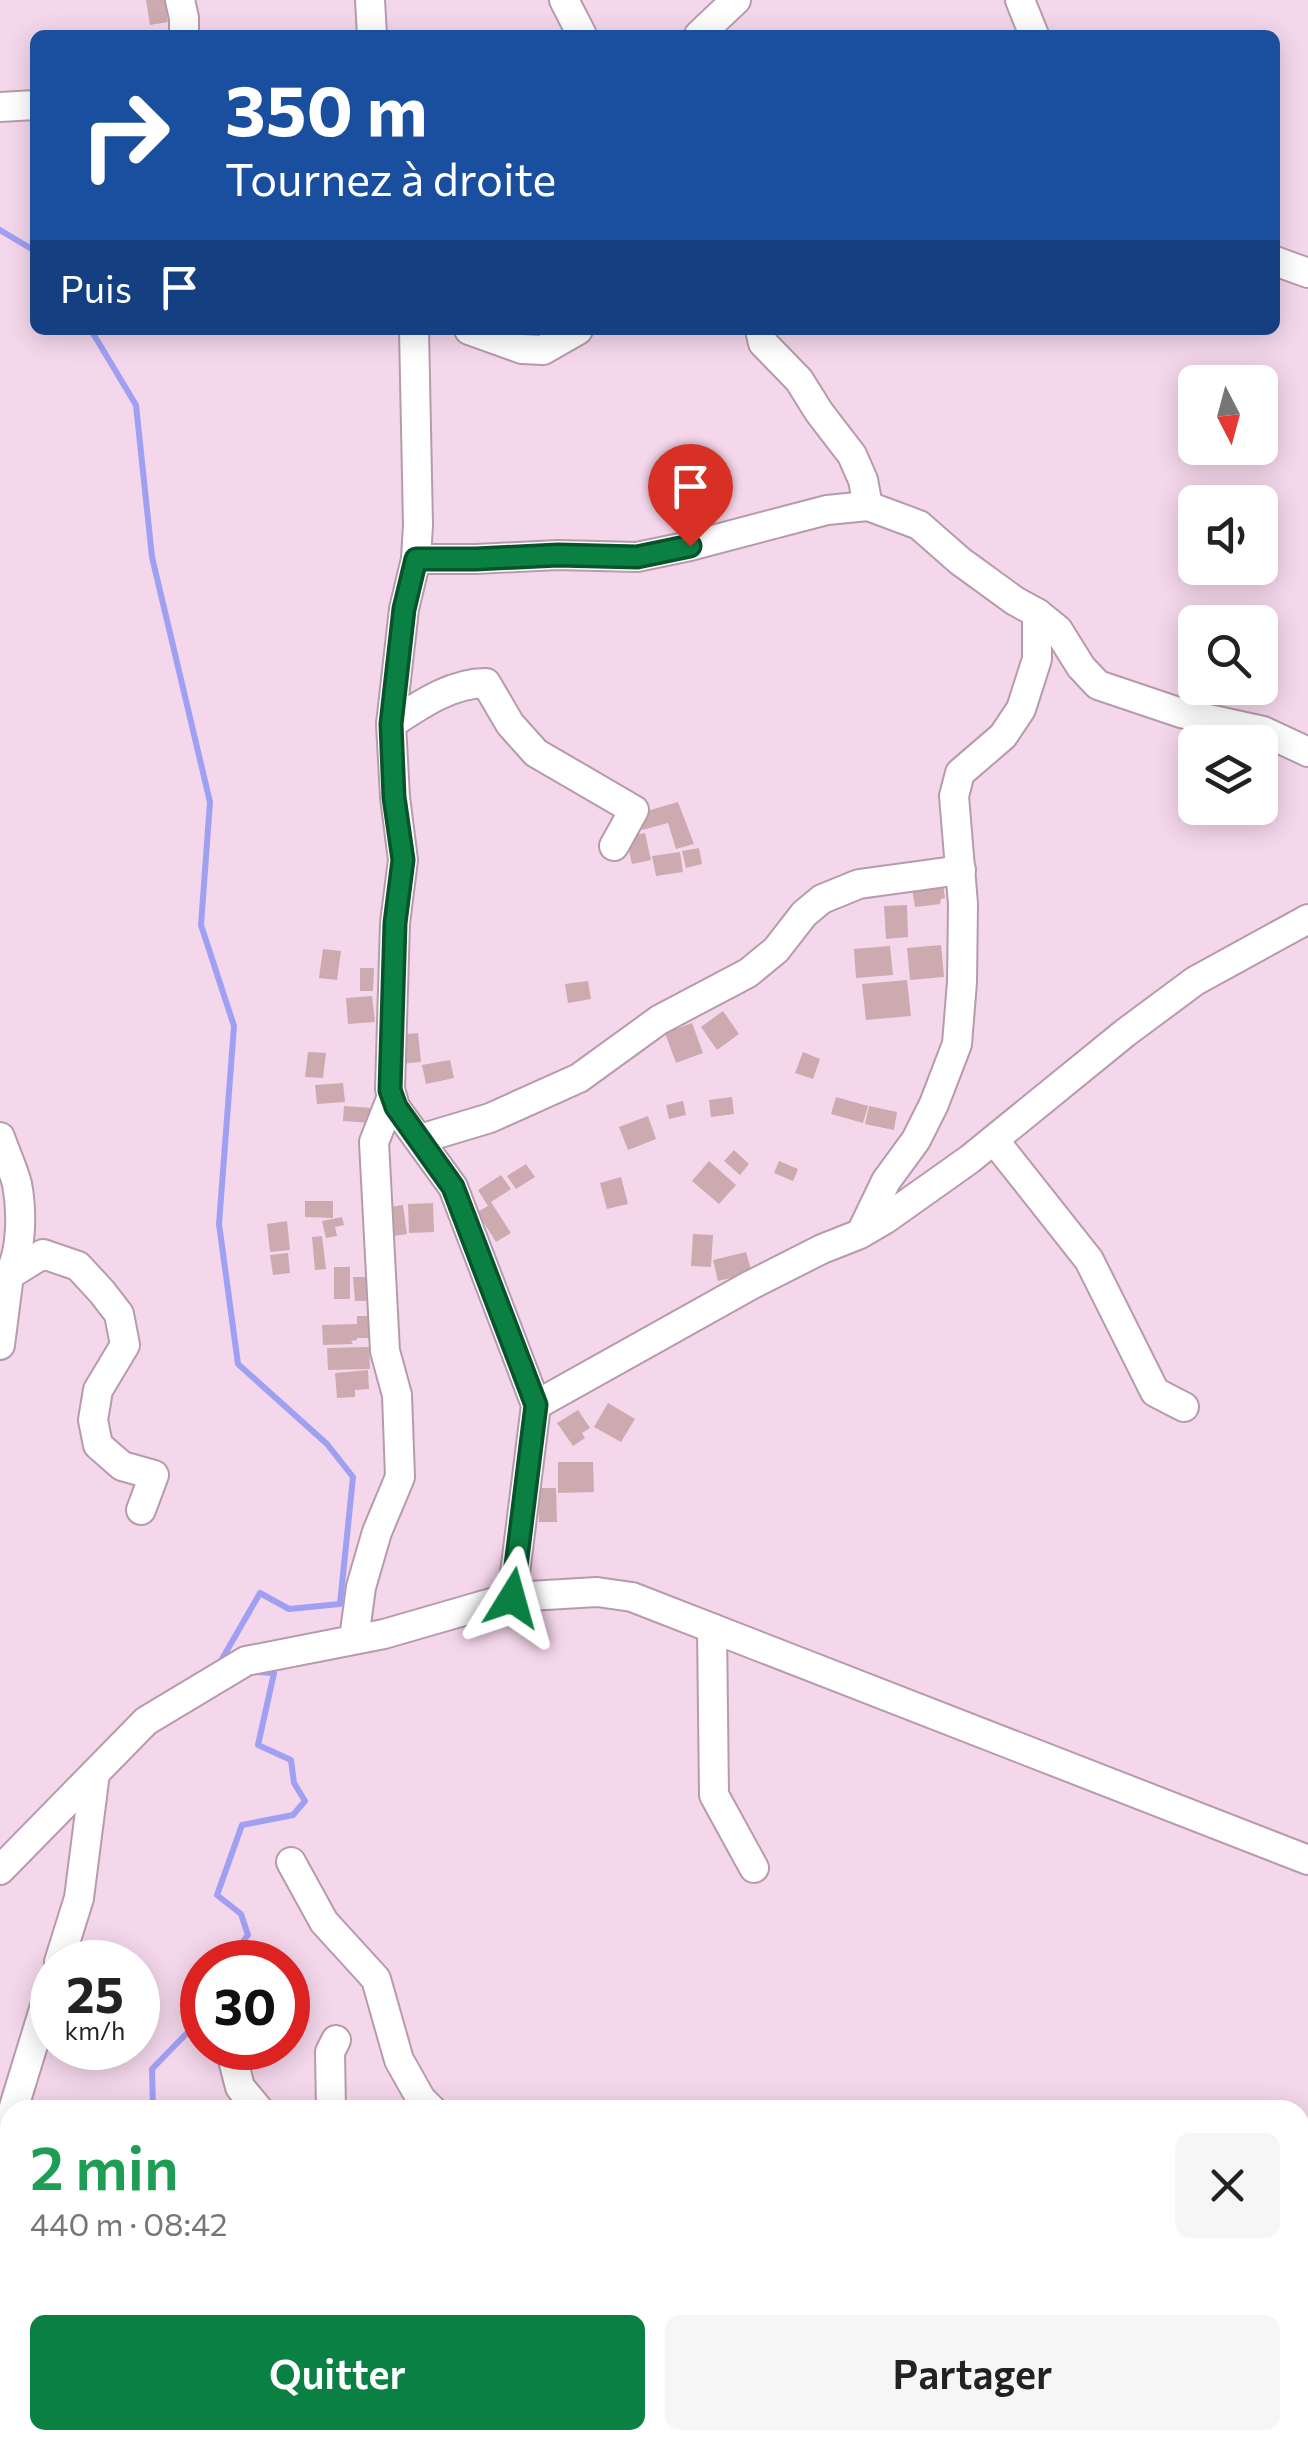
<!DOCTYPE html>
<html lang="fr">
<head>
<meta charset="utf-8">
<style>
	body { margin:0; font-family:Commissioner,sans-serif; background:#f6f6f6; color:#222; height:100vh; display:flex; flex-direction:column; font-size:38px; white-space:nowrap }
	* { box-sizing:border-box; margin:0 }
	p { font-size:32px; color:#767676 }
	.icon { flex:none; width:55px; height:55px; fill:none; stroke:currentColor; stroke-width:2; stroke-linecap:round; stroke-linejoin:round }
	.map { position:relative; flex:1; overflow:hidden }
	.panel { position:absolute; left:0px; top:2100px; width:1310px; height:350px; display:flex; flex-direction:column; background:#fff; border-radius:30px 30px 0 0; box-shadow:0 5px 25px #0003 }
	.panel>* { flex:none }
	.hud { position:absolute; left:30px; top:30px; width:1250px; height:305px; border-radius:15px; box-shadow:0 5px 25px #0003; background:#1a4fa0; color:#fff; overflow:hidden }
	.needle { width:65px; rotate:174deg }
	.controls { position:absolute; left:1178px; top:365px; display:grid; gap:20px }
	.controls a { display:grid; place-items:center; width:100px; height:100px; border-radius:15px; background:#fff; box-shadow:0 5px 25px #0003; font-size:50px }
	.speed { position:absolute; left:30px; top:1940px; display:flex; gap:20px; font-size:50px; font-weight:700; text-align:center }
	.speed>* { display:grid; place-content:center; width:130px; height:130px; border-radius:50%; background:#fff; box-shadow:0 5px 25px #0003; line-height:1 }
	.speed small { font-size:25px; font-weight:400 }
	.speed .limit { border:15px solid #d22; background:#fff; color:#111 }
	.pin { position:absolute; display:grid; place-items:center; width:85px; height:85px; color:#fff; margin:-102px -42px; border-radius:50% 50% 50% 0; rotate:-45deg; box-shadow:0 0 10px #0007 }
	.pin .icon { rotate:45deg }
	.me { position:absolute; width:110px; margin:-55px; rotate:8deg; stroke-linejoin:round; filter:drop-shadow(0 0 8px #0008) }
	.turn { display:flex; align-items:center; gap:35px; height:210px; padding:0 30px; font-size:45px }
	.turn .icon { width:130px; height:130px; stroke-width:2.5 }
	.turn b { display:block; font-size:70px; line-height:85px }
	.then { display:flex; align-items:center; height:95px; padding:0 30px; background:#0003; gap:20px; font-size:38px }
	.round { display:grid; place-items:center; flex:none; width:105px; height:105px; border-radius:15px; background:#f6f6f6 }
	.summary { display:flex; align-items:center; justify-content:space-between; height:170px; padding:0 30px }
	h1 { font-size:60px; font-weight:600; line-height:75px; color:#1e9e55 }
	.cta { display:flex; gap:20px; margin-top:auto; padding:20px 30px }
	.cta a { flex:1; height:115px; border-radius:15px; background:#0b8043; color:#fff; font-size:40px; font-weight:600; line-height:115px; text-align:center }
	.cta a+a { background:#f6f6f6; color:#222 }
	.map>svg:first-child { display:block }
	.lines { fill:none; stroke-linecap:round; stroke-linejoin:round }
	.stream { stroke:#9fa0f2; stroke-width:6 }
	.building { fill:#cdaaaf }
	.minor-casing { stroke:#b79bad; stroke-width:32 }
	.minor { stroke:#fff; stroke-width:28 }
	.route-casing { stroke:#07532c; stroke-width:25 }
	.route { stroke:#0b8043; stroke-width:18 }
</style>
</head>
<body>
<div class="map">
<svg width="1308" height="2450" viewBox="0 0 1308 2450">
	<rect width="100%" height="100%" fill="#f5d7eb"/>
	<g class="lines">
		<g class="stream">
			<path d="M 0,230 L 35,251"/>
			<path d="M 91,330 L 136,405 L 152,557 L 210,802 L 201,925 L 234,1026 L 219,1224 L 238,1364 L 327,1444 L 353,1477 L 340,1604 L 289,1609 L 260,1593 L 218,1666"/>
			<path d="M 227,1962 L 248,1935 L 241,1914 L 217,1895 L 242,1825 L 293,1815 L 305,1801 L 294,1783 L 291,1760 L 258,1745 L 274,1673 L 257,1672"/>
			<path d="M 153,2110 L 152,2069 L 188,2032 L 202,2024"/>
			<path d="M 171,2440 L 177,2450"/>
		</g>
	</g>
	<g class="building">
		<path d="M 146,0 L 165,0 L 168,22 L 150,25 Z"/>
		<path d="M 678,802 L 694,844 L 676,849 L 668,823 L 642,830 L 637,814 Z"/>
		<path d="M 645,833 L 651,860 L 632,864 L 626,837 Z"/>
		<path d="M 699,848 L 702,864 L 686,868 L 682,851 Z"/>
		<path d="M 680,852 L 683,872 L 656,876 L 652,856 Z"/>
		<path d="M 942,877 L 945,898 L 941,899 L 940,904 L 915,907 L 911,882 Z"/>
		<path d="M 907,905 L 908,937 L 886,939 L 884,906 Z"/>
		<path d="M 941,945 L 944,977 L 910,980 L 907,948 Z"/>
		<path d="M 890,946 L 893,975 L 856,978 L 854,949 Z"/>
		<path d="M 323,949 L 341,951 L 337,980 L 319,978 Z"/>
		<path d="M 360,968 L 374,968 L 373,991 L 360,991 Z"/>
		<path d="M 907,980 L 911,1016 L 866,1020 L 862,984 Z"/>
		<path d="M 588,981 L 591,999 L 568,1003 L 565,984 Z"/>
		<path d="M 372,996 L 375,1022 L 348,1024 L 346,998 Z"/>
		<path d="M 723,1011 L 739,1034 L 717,1050 L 701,1027 Z"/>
		<path d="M 692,1023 L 703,1053 L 676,1063 L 665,1033 Z"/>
		<path d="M 418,1033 L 421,1062 L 400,1064 L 396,1035 Z"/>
		<path d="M 308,1052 L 326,1053 L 323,1078 L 305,1077 Z"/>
		<path d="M 803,1052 L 820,1059 L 813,1079 L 795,1073 Z"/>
		<path d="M 450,1060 L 454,1078 L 426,1084 L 422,1065 Z"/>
		<path d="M 343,1083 L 345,1102 L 317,1104 L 315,1085 Z"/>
		<path d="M 732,1097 L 734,1114 L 711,1117 L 709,1100 Z"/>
		<path d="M 836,1097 L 868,1106 L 863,1123 L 831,1114 Z"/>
		<path d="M 683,1101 L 686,1115 L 669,1119 L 666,1105 Z"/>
		<path d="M 344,1106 L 372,1108 L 371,1123 L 343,1121 Z"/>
		<path d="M 869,1106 L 897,1112 L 894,1130 L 865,1124 Z"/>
		<path d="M 648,1116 L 656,1139 L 628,1150 L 619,1127 Z"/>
		<path d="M 734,1150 L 749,1164 L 740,1175 L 724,1161 Z"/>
		<path d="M 709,1161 L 736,1185 L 719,1204 L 692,1181 Z"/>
		<path d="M 779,1161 L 798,1169 L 793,1181 L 774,1173 Z"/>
		<path d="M 526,1164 L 535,1177 L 516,1189 L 507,1176 Z"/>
		<path d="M 501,1175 L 511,1189 L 491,1202 L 511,1233 L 496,1242 L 477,1212 L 488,1206 L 478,1190 Z"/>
		<path d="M 621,1177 L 628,1204 L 607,1209 L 600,1183 Z"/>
		<path d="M 305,1201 L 333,1201 L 333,1218 L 305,1217 Z"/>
		<path d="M 433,1203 L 434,1232 L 409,1233 L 408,1204 Z"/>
		<path d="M 403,1205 L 407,1234 L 388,1237 L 383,1208 Z"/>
		<path d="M 342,1217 L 344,1225 L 335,1227 L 337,1236 L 326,1238 L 322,1221 Z"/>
		<path d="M 287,1221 L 290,1250 L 270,1252 L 267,1224 Z"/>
		<path d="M 693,1234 L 713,1235 L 711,1267 L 691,1266 Z"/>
		<path d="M 322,1236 L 326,1269 L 315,1270 L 312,1237 Z"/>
		<path d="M 746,1252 L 752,1273 L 718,1281 L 713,1260 Z"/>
		<path d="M 288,1253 L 290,1273 L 273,1275 L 270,1255 Z"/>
		<rect x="334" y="1267" width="16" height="32"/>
		<path d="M 353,1277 L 367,1277 L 369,1301 L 355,1301 Z"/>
		<path d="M 357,1316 L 372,1316 L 372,1338 L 357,1338 L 357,1340 L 351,1341 L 353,1344 L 323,1345 L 322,1325 L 357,1324 Z"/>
		<path d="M 369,1347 L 370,1369 L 328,1370 L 327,1348 Z"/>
		<path d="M 368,1370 L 369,1389 L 355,1390 L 355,1397 L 337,1398 L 335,1373 Z"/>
		<path d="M 608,1403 L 635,1419 L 621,1442 L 594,1427 Z"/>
		<path d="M 578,1410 L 590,1428 L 582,1433 L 585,1438 L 573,1446 L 557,1423 Z"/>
		<path d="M 558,1462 L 593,1462 L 594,1492 L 558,1493 Z"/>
		<path d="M 538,1488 L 556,1488 L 557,1522 L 539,1522 Z"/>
	</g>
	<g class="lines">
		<g class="minor-casing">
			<g id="minor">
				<path d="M 180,0 L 184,18 L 184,35"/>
				<path d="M 370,0 L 372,35"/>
				<path d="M 564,0 L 582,35"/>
				<path d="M 1020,0 L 1034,35"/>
				<path d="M 699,35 L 736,0"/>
				<path d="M 0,107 L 35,105"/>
				<path d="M 1275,261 L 1308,273"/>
				<path d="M 414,330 L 418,525 L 416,559 L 404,609 L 391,724 L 395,797 L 403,860 L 395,923 L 390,1089 L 395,1107 L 453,1187 L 536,1405 L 512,1597"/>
				<path d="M 469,330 L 522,349 L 543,350 L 578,330"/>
				<path d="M 760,330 L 763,343 L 799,380 L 819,412 L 852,455 L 863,480 L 868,506"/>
				<path d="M 416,559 L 476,559 L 558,555 L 637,557 L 690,546 L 827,510 L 868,506 L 919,525 L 960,561 L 1015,601 L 1037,613 L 1058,630 L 1081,667 L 1098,685 L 1181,713 L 1263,731 L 1308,752"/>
				<path d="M 391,724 C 420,705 451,683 486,683 L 510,724 L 536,753 L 634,810 L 614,846"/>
				<path d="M 0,1137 C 5,1152 13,1168 17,1184 C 22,1210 23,1259 5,1279"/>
				<path d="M 420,1139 L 490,1118 L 579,1078 L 659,1020 L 748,973 L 776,950 L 804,914 L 822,899 L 859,884 L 961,870"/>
				<path d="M 994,1140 L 1089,1260 L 1155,1392 L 1184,1407"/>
				<path d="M 861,1233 L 886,1181 L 916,1140 L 934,1104 L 957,1044 L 962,982 L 963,904 L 954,796 L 960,773 L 1003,736 L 1021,709 L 1037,659 L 1037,613"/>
				<path d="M 0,1345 L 9,1275 L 43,1254 L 78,1266 L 102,1292 L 119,1314 L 125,1345 L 98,1390 L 93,1420 L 98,1445 L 122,1466 L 154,1475 L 141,1510"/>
				<path d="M 536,1405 L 749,1286 L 822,1249 L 860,1234 L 884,1220 L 970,1159 L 1125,1033 L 1195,981 L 1308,919"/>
				<path d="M 712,1628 L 714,1795 L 754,1868"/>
				<path d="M 354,1639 L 361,1587 L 377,1532 L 400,1477 L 397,1395 L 385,1351 L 374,1142 L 391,1099"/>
				<path d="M 291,1862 L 324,1922 L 376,1979 L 399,2060 L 421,2099 L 432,2110"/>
				<path d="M 0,1870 L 146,1721 L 246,1661 L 384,1634 L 512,1597 L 597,1592 L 632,1597 L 1308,1860"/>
				<path d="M 59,1962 L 79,1898 L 95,1773"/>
				<path d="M 230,2048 L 240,2087 L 259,2110"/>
				<path d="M 13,2110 L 52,1983"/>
				<path d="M 331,2110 L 330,2052 L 336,2040"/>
				<path d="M 0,2152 L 10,2120"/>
				<path d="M 310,2440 L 321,2450"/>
				<path d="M 627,2440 L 633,2450"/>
				<path d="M 193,2450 L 195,2440"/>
			</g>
		</g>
		<use href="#minor" class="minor"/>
	</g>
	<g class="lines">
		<g class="route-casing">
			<path id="route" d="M 512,1598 L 536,1405 L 453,1187 L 396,1107 L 390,1090 L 395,923 L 403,860 L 394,797 L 391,724 L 404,609 L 416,559 L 476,559 L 558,555 L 637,557 L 690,546"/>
		</g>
		<use href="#route" class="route"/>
	</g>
</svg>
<div class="controls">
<a><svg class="needle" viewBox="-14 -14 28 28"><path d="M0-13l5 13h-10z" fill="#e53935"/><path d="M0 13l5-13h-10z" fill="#767676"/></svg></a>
<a><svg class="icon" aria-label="sound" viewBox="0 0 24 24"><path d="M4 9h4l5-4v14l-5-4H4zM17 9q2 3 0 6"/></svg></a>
<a><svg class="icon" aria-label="search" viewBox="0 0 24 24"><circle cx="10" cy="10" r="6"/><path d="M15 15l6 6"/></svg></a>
<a><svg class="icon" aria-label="layers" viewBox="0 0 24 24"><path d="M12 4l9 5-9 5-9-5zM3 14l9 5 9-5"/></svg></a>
</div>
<div class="speed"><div>25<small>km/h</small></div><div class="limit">30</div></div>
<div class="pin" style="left:690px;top:546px;background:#d93025"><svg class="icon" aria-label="arrive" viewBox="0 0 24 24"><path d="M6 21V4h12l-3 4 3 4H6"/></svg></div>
<svg class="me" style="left:512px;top:1598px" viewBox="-20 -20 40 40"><path d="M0-17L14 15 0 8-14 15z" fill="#0b8043" stroke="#fff" stroke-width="4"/></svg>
<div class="hud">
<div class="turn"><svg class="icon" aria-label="right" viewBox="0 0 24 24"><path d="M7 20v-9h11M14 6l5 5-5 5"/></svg><div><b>350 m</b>Tournez à droite</div></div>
<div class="then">Puis<svg class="icon" aria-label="arrive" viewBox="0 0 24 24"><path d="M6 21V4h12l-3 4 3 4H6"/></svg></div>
</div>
<section class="panel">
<div class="summary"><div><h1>2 min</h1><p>440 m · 08:42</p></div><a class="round"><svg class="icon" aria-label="close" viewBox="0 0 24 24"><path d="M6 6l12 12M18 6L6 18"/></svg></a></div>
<div class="cta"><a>Quitter</a><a>Partager</a></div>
</section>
</div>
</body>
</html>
